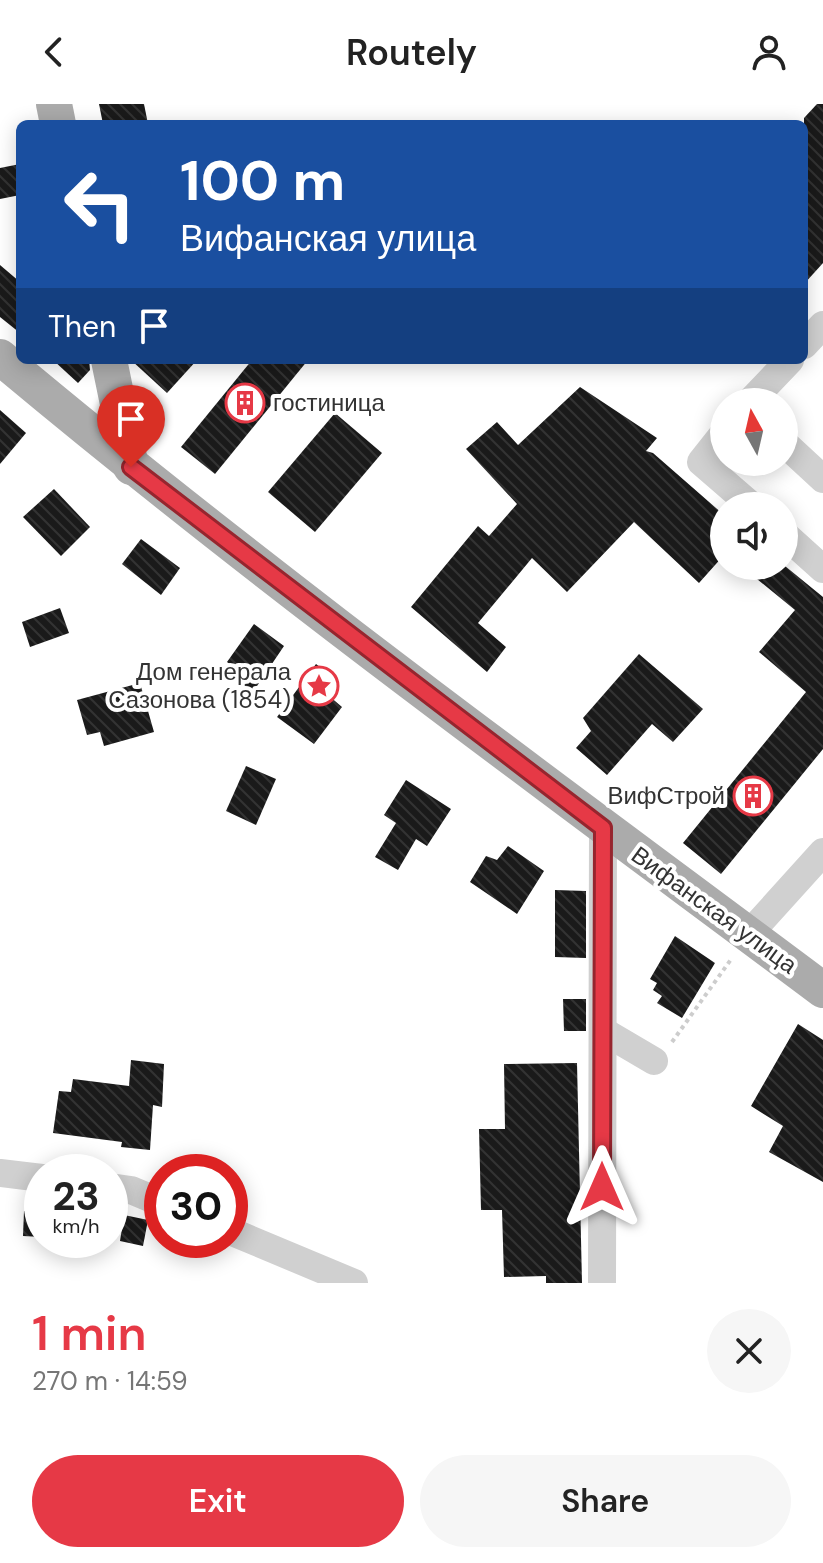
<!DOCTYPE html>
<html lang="en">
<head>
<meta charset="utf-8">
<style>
	body { margin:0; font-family:"DM Sans",sans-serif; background:#f6f6f6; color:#222; height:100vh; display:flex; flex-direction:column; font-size:30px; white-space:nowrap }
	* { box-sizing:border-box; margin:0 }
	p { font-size:26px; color:#767676 }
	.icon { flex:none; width:44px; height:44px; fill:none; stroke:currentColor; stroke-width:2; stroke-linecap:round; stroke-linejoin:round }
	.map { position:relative; height:1179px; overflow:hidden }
	.panel { display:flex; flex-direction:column; background:#fff; flex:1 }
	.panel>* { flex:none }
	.top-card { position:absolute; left:16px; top:16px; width:792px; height:244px; border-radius:12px; box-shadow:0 4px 20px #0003; background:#1a4fa0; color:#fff; overflow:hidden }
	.needle { width:52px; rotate:352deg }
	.tools { position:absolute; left:710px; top:284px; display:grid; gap:16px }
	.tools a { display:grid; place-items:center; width:88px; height:88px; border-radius:50%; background:#fff; box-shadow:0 4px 20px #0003; font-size:40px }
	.speed { position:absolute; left:24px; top:1050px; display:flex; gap:16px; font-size:40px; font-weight:700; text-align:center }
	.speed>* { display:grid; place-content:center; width:104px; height:104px; border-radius:50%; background:#fff; box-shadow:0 4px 20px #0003; line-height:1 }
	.speed small { font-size:20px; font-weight:400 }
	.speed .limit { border:12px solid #d22; background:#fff; color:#111 }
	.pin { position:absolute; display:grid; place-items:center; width:68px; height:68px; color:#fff; margin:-82px -34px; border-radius:50% 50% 50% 0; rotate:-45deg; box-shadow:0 0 8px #0007 }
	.pin .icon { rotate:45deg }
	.me { position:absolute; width:88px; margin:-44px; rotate:0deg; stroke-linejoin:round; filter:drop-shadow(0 0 6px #0008) }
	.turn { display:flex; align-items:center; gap:28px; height:168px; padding:0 32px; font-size:36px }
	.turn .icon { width:104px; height:104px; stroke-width:2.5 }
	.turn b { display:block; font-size:56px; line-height:68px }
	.then { display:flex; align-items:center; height:76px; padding:0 32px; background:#0003; gap:16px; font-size:30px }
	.round { display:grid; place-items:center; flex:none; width:84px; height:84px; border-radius:42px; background:#f6f6f6 }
	.overview { display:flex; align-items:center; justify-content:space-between; height:136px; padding:0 32px }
	h1 { font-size:48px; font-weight:600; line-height:60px; color:#e63946 }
	.button { display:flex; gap:16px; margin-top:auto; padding:16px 32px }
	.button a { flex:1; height:92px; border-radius:48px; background:#e63946; color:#fff; font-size:32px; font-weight:600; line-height:92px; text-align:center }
	.button a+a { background:#f6f6f6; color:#222 }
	header { display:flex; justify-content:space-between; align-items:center; height:104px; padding:0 32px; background:#fff; font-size:36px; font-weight:600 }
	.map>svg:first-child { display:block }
	.building { fill:url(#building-back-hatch) }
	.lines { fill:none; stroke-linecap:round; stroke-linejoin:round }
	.path { stroke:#cdcdcd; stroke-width:4; stroke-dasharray:4 4; stroke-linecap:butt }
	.minor { stroke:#d0d0d0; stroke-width:28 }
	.major { stroke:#ababab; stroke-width:36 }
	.route-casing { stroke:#96252e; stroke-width:20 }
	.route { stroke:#e63946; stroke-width:14 }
	.labels { text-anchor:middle; stroke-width:8; stroke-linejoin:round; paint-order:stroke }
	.poi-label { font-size:24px; fill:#333; stroke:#fff; text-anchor:end }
	.street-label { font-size:24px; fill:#333; stroke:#fff }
</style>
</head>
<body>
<header><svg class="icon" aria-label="back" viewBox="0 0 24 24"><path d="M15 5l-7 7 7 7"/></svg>Routely<svg class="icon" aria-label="person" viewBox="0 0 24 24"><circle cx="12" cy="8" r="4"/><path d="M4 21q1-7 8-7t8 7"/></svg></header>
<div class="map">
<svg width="823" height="1179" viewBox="0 0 823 1179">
	<defs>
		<pattern id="building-back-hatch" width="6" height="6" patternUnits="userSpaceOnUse" patternTransform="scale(2)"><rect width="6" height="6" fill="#1a1a1a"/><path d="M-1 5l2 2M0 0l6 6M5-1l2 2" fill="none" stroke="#333"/></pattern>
	</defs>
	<rect width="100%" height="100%" fill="#fff"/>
	<g class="building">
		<path d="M 99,0 L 144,0 L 148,20 L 103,20 Z"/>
		<path d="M 817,0 L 823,0 L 823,159 L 804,180 L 804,14 Z"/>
		<path d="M 20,60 L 20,91 L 0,95 L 0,64 Z"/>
		<path d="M 0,161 L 20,178 L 20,229 L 0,213 Z"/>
		<path d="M 53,256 L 89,256 L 90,266 L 78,279 Z"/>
		<path d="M 131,256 L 197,256 L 167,289 Z"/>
		<path d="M 252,256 L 308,256 L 215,370 L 181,343 Z"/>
		<path d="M 580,283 L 657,334 L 646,347 L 653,349 L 724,411 L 724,451 L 699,479 L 634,418 L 567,488 L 532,454 L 478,519 L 506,543 L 487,568 L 411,503 L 478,422 L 489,432 L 517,400 L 466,345 L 497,318 L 518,341 Z"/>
		<path d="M 0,306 L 26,329 L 0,360 Z"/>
		<path d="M 335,309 L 382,349 L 315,428 L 268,388 Z"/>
		<path d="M 54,385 L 90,423 L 61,452 L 23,413 Z"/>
		<path d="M 141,435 L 180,464 L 161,491 L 122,460 Z"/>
		<path d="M 741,462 L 785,462 L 823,493 L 823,645 L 721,770 L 683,739 L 806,588 L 759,548 L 795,506 Z"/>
		<path d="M 60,504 L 69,529 L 30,543 L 22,518 Z"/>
		<path d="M 254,520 L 284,542 L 253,588 L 231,572 L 236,565 L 227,558 Z"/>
		<path d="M 639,550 L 703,605 L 673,638 L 652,620 L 607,671 L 576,644 L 591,627 L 583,614 Z"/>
		<path d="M 316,560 L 338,577 L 328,591 L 342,603 L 314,640 L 277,613 Z"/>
		<path d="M 140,579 L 154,628 L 104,642 L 100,628 L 87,631 L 77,596 Z"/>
		<path d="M 246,662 L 276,675 L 256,721 L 226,707 Z"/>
		<path d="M 406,676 L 451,705 L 427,742 L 416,735 L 398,766 L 375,753 L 396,719 L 384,711 Z"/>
		<path d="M 508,742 L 544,767 L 517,810 L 470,778 L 486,752 L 497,756 Z"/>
		<path d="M 555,786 L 586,787 L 586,854 L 555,853 Z"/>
		<path d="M 675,832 L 715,859 L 682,914 L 657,899 L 662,892 L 653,886 L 657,879 L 650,875 Z"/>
		<path d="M 563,895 L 586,895 L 586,927 L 564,927 Z"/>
		<path d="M 798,920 L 823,936 L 823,1078 L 769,1048 L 783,1022 L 751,1002 Z"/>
		<path d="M 131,956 L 164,960 L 162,1003 L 153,1001 L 150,1046 L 121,1043 L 122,1038 L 53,1029 L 59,987 L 71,988 L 73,975 L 129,982 Z"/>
		<path d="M 577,959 L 582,1179 L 546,1179 L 546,1172 L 504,1173 L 502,1106 L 481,1106 L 479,1025 L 505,1025 L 504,960 Z"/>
		<path d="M 24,1107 L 42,1109 L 42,1133 L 23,1132 Z"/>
		<path d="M 124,1111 L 148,1116 L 143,1142 L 120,1137 Z"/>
	</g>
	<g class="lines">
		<path class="path" d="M 672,938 L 732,854"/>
		<g class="minor">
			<path d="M 804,241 L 823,221"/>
			<path d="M 750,298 L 790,256"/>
			<path d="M 724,329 L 701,358 L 752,402"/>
			<path d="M 784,339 L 823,375"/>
			<path d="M 784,430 L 823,465"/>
			<path d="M 748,831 L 823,748"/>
			<path d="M 603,927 L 654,957"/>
			<path d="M 0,1069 L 42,1074"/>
			<path d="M 110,1083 L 131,1086 L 162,1099"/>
			<path d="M 230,1127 L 354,1179"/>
			<path d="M 602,1179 L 603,724"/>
		</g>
		<g class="major">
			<path d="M 54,0 L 58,20"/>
			<path d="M 0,253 C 265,475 546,679 823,886"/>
			<path d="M 109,256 L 131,363"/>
		</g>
	</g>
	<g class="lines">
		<g class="route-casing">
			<path id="route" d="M 131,363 L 603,724 L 602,1083"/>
		</g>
		<use href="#route" class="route"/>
	</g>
	<defs>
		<g id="building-ring" transform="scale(2)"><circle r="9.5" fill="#fff" stroke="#e63946" stroke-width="1.5"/><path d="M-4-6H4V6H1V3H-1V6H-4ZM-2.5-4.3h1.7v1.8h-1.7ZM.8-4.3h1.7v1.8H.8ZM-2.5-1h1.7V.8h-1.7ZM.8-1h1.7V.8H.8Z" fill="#e63946"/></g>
		<g id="sight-ring" transform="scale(2)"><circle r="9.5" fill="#fff" stroke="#e63946" stroke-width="1.5"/><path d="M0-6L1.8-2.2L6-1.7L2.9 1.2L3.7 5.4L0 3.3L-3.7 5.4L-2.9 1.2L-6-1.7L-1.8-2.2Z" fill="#e63946"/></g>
	</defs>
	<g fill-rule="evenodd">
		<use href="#building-ring" x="245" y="299"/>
		<use href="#sight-ring" x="319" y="582"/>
		<use href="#building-ring" x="753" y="692"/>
	</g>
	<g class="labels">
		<g class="poi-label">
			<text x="273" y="307" text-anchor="start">гостиница</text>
			<text x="291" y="576">Дом генерала<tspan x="291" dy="28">Сазонова (1854)</tspan></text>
			<text x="725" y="700">ВифСтрой</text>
		</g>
		<g class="street-label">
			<text transform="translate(714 806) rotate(36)" y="8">Вифанская улица</text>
		</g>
	</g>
</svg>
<div class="tools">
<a><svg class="needle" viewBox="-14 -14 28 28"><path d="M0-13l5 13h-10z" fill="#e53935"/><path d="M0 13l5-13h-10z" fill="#767676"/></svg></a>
<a><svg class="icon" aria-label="sound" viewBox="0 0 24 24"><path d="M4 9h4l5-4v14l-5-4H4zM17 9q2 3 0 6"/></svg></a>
</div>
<div class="speed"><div>23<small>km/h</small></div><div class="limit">30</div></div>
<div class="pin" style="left:131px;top:363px;background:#d93025"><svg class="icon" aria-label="arrive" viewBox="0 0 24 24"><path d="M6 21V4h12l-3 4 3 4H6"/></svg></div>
<svg class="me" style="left:602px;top:1083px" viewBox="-20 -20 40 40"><path d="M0-17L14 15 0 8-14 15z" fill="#e63946" stroke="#fff" stroke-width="4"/></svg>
<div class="top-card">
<div class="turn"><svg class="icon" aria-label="left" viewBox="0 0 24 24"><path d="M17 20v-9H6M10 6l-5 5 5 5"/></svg><div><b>100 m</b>Вифанская улица</div></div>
<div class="then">Then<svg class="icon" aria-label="arrive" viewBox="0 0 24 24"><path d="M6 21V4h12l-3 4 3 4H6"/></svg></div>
</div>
</div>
<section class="panel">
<div class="overview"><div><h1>1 min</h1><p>270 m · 14:59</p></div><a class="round"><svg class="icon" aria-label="close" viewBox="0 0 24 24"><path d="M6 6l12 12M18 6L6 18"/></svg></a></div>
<div class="button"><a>Exit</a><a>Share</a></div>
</section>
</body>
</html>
